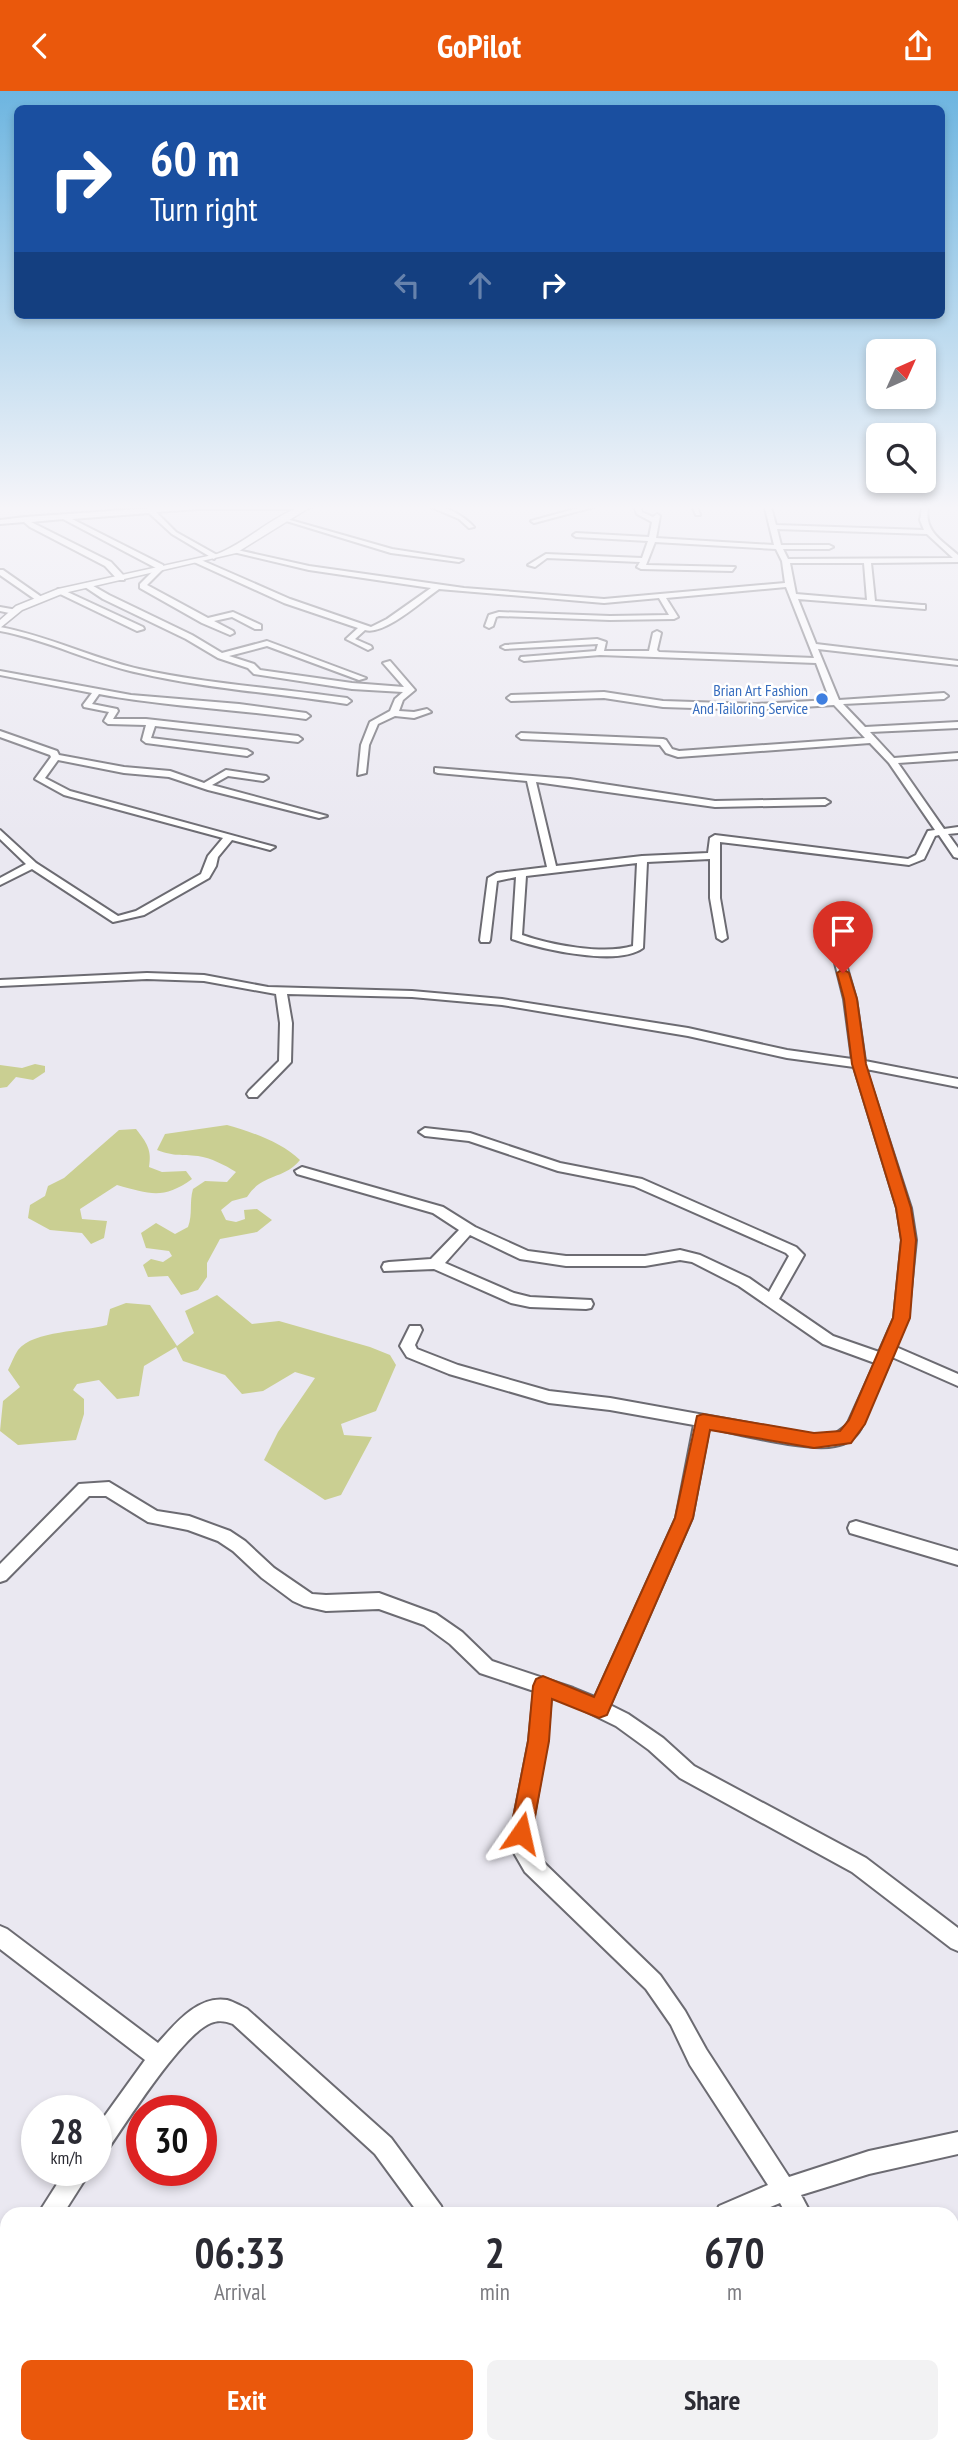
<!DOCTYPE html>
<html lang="en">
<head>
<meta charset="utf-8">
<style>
	body { margin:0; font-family:"PT Sans Narrow",sans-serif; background:#f2f2f3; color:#2b2b33; height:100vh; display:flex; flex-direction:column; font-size:26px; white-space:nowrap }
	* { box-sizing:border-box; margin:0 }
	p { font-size:23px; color:#7c7c81 }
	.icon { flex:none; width:38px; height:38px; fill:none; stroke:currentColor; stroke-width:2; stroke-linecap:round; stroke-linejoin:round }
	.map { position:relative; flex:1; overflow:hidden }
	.sheet { position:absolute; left:0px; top:2116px; width:959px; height:247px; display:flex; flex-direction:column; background:#fff; border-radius:21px 21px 0 0; box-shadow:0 4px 10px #0003 }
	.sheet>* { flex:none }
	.banner { position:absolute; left:14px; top:14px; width:931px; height:214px; border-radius:10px; box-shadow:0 4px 10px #0003; background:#1a4fa0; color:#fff; overflow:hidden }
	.needle { width:46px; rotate:45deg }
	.fabs { position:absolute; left:866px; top:248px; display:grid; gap:14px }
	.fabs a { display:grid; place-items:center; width:70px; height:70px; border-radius:10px; background:#fff; box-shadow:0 4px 10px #0003; font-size:35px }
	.speed { position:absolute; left:21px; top:2004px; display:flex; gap:14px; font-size:35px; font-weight:700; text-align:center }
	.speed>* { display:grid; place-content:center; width:91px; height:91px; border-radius:50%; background:#fff; box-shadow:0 4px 10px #0003; line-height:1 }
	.speed small { font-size:18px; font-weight:400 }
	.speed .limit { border:10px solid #d22; background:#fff; color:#111 }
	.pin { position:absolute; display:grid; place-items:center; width:60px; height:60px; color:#fff; margin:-72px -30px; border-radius:50% 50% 50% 0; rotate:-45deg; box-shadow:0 0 7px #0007 }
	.pin .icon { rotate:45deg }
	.me { position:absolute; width:77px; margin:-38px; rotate:11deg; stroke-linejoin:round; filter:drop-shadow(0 0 5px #0008) }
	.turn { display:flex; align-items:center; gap:24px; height:147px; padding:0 21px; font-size:32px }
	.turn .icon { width:91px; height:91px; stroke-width:2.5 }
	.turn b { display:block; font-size:49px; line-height:60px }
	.lanes { display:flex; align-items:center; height:66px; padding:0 21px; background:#0003; justify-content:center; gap:35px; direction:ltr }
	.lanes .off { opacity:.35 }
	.eta { display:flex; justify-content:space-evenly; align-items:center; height:119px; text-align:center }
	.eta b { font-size:42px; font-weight:800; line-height:49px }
	.action { display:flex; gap:14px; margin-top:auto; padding:14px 21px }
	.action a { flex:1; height:80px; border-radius:10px; background:#ea580c; color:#fff; font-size:28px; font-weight:800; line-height:80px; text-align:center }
	.action a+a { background:#f2f2f3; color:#2b2b33 }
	header { display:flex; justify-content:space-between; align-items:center; height:91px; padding:0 21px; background:#ea580c; color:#fff; font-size:32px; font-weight:800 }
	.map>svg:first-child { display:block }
	.green { fill:#cacf92 }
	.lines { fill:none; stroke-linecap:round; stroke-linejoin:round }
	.minor-casing { stroke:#6c6b72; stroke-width:4 }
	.tertiary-casing { stroke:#6c6b72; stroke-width:3 }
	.minor { fill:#fff; fill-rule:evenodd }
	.tertiary { fill:#fff; fill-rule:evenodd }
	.route { fill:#ea580c; stroke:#983908; stroke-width:2 }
	.shop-dot { fill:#3f7fe0; stroke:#fff; stroke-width:2.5 }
	.labels { text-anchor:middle; stroke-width:5; stroke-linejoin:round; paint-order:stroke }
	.far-shop-label { font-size:16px; fill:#366cbe; stroke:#fff; text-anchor:end }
</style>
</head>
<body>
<header><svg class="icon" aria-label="back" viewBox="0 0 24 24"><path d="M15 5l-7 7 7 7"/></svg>GoPilot<svg class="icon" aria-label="share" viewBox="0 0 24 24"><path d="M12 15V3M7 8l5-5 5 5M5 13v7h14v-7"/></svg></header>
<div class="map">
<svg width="958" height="2361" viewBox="0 0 958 2361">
	<rect width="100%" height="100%" fill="#eae8f1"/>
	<g class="green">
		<path d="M 35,973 L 45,975 L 45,981 L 33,989 L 16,986 L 7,996 L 0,997 L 0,974 L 22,977 Z"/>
		<path d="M 227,1034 C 252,1041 281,1051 300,1069 C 284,1089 262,1082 247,1106 L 232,1110 L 221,1119 L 226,1129 L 236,1131 L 245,1128 L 244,1119 L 257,1118 L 272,1129 L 257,1141 L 220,1148 L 207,1172 L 207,1186 L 198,1199 L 181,1204 L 168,1185 L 148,1186 L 143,1174 L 151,1168 L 163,1171 L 172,1165 L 169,1160 L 146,1157 L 141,1142 L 156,1132 L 175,1143 L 188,1136 C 193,1123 189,1112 193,1098 L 205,1090 L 227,1091 L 236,1081 C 225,1074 211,1067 198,1065 C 180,1063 176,1066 157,1059 L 165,1043 Z"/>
		<path d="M 136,1038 C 147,1052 152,1059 149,1076 L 162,1081 L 186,1080 L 192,1088 C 163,1109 150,1103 117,1094 L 80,1118 L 82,1128 L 107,1130 L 104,1147 L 91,1153 L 82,1142 L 50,1139 L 28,1127 L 30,1114 L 45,1105 L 48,1095 L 64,1087 L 119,1039 Z"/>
		<path d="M 217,1204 L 252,1233 L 279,1230 L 370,1256 L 390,1264 L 396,1274 L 376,1320 L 341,1333 L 344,1344 L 372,1346 L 341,1404 L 325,1409 L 264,1369 L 278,1341 L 315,1287 L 295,1281 L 263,1300 L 242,1303 L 225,1284 L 183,1270 L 176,1256 L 144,1275 L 139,1305 L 117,1308 L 99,1289 L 77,1293 L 73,1299 L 84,1308 L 84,1323 L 76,1349 L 18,1354 L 0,1340 L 3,1310 L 20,1296 L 8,1279 C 11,1273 14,1265 18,1259 C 34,1239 83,1241 107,1234 L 110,1218 L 126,1212 L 150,1214 L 177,1255 L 194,1242 L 185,1220 Z"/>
	</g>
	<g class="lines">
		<g class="minor-casing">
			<g id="minor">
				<path d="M 424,413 C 442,413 462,423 474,436 L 469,437 L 459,428 Z"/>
				<path d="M 593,413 L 605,413 L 534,432 L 531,430 Z"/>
				<path d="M 633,413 L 639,413 L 642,421 L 653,426 L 657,423 L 660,425 L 656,447 L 774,454 L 764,413 L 770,413 L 776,434 L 924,439 L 920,429 L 922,418 L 918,413 L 925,413 L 928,418 C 924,441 943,450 958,464 L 958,471 L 871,472 L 875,510 L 922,514 L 925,514 L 925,518 L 798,508 L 816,553 L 958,570 L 958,574 L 818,558 L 839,609 L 944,602 L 948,605 L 944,608 L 843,613 L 865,636 L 958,631 L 958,637 L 870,641 L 894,667 L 958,662 L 958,668 L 898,672 L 944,738 L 958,736 L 958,742 L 948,743 L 958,757 L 958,767 L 954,766 L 939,744 L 935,745 L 924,768 L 909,774 L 720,751 L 720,807 L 727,847 L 722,850 L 717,847 L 710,807 L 710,768 L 647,771 L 643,857 C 618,876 541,858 512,848 L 516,786 L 497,790 L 490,849 L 489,851 L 481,851 L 480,849 L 488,787 L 497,782 L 547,776 L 527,690 L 438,682 L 435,681 L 435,677 L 570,688 L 715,710 L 825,708 L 830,711 L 825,714 L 715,716 L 536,691 L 556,775 L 642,765 L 708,762 L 710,747 L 715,744 L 908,768 L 916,764 L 928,740 L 935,739 L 889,672 L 870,652 L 678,666 L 666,662 L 660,654 L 521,648 L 517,645 L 521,642 L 663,648 L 666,649 L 672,658 L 679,660 L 865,647 L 834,614 L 756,619 L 663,616 L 604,607 L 511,610 L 507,607 L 511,604 L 604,601 L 663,610 L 756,613 L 830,609 L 816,572 L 600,564 L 524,570 L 520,568 L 521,566 L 596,560 L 598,553 L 505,558 L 501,556 L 505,554 L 597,548 L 606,551 L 604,560 L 649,560 L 653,542 L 657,540 L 661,542 L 657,559 L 659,561 L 814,567 L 786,496 L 666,507 L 678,526 L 674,528 L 610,529 L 499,525 L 496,526 L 493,535 L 489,537 L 485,535 L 489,524 L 499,521 L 610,525 L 669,524 L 659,507 L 604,512 L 439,498 C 423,509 384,545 365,539 L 355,548 L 371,555 L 372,557 L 368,559 L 346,548 L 358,537 L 284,512 L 194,471 L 201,469 L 290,508 L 371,536 L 387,528 L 431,497 L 309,479 L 229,460 L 233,458 L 309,475 L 464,497 L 604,508 L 785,492 L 782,470 L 776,458 L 655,451 L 646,474 L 735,476 L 732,480 L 641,478 L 637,476 L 640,471 L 547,467 L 535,476 L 528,474 L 546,463 L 642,467 L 648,450 L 576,446 L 573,444 L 576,442 L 649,446 L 652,431 L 637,423 ZM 777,438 L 927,443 L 953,467 L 788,468 L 783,458 L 829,458 L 833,456 L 829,454 L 781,454 ZM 790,472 L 864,472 L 867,509 L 796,503 ZM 637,772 L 633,855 C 604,864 550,854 522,844 L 526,785 Z"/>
				<path d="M 691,413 L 697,413 L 700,424 L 696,424 Z"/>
				<path d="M 197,414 L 304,414 L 307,416 L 304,418 L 197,418 L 156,421 L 176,441 L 217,464 L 214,468 L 172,443 L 149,422 L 72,428 L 163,474 L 163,478 L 147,494 L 208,527 L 233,521 L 261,534 L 261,538 L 255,538 L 232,526 L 214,530 L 233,540 L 234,542 L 230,544 L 202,532 L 140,497 L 140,493 L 156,477 L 63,428 L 31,431 L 111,471 L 124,485 L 124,489 L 118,489 L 105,475 L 30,436 L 24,431 L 0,433 L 0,429 L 25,426 Z"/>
				<path d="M 283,427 L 392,458 L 463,469 L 459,471 L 391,462 L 283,429 Z"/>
				<path d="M 0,479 L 3,479 L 43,507 L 36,509 L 0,484 Z"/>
				<path d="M 88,492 L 109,504 L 192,544 L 222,562 L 267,550 L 366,587 L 359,589 L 267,555 L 229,565 L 254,573 L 260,579 L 352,592 L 404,596 L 383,572 L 390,570 L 415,599 L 403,609 L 399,620 L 414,621 L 427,618 L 431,621 L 414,627 L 395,625 L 378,633 L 369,654 L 366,682 L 358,684 L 361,654 L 370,631 L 390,620 L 395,608 L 403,601 L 352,598 L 254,583 L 248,577 L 218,567 L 186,548 L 103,508 L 85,496 L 84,494 Z"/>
				<path d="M 61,498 L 143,536 L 144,538 L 137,540 L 58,502 L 58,498 Z"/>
				<path d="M 0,516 L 17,519 L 18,521 L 14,523 L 0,520 Z"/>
				<path d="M 0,536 C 48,545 92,567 139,578 C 207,593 278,597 347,607 L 351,610 L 347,613 C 278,602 207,598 139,582 C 92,572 48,549 0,540 Z"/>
				<path d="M 0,580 L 131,604 L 239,613 L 306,622 L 310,625 L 306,628 C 237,618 167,616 99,603 L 92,613 L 117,618 L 118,620 L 113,628 L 146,628 L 298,645 L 302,648 L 298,651 L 155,635 L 151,647 L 247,659 L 252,662 L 247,665 L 146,652 L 142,649 L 146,634 L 108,633 L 104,630 L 109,621 L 84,616 L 83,614 L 92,602 L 0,584 Z"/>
				<path d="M 0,640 L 57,660 L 59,664 L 124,676 L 170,680 L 204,692 L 226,679 L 266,685 L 268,687 L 263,690 L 228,685 L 212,694 L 327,725 L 319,727 L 208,699 L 169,686 L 124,682 L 58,669 L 45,687 L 70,700 L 275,756 L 270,759 L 232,749 L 218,766 L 216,775 L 209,787 L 144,824 L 113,831 L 32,778 L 0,794 L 0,787 L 26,773 L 0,748 L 0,739 L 36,772 L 118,825 L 136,820 L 201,783 L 208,765 L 223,747 L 64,704 L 35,688 L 51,666 L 50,664 L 0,646 Z"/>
				<path d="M 836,853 L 841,856 L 856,908 L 865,970 L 958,988 L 958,996 L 866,978 L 911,1117 L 916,1149 L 908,1227 L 896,1256 L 958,1283 L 958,1295 L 892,1266 L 861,1337 C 855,1348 847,1353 835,1355 C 807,1361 740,1343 709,1337 L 692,1427 L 610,1614 L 628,1623 L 663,1647 L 694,1675 L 866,1767 L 958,1837 L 958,1860 L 951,1857 L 852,1781 L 680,1687 L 649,1659 L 616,1635 L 569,1612 L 551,1606 L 547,1650 L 531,1742 L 533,1759 L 539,1767 L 660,1884 L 685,1920 L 706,1958 L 789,2086 L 869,2060 L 958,2041 L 958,2063 L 869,2083 L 801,2104 L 811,2123 L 786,2123 L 780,2112 L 754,2123 L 716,2123 L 719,2115 L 768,2094 L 690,1974 L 671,1934 L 646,1898 L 525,1781 L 514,1762 L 511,1742 L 529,1650 L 534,1600 L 480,1582 L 450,1553 L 424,1534 L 379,1518 L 326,1520 L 304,1515 L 293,1510 L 262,1487 L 233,1460 L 218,1450 L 188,1439 L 148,1431 L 106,1405 L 89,1405 L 6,1489 L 0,1491 L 0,1473 L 79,1393 L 109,1391 L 157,1420 L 189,1425 L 230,1440 L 245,1450 L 274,1477 L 312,1503 L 326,1504 L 379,1502 L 436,1523 L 462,1541 L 492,1570 L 573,1597 L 595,1606 L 676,1427 L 694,1334 L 610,1319 L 549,1312 L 449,1283 L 407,1266 L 400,1255 L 410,1235 L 420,1235 L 422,1239 L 415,1254 L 417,1258 L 458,1274 L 549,1300 L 610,1307 L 815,1344 L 836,1342 L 847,1334 L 875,1272 L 823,1253 L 739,1195 L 692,1171 L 680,1169 L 645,1175 L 566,1175 L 520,1168 L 470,1144 L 445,1172 L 514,1202 L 530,1206 L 591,1209 L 593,1213 L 591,1217 L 586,1218 L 530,1216 L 511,1212 L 434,1178 L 384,1180 L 382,1176 L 384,1172 L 389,1171 L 431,1168 L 459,1139 L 433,1122 L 297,1083 L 295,1080 L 302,1076 L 443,1116 L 475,1136 L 528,1160 L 566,1165 L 645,1165 L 680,1159 L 700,1164 L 749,1187 L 769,1201 L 789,1165 L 786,1162 L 634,1095 L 558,1080 L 469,1050 L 425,1045 L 419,1041 L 425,1037 L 470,1042 L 560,1072 L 642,1088 L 796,1156 L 804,1164 L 779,1208 L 833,1245 L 879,1261 L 894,1227 L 902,1149 L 897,1117 L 854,976 L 787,967 L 688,945 L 502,914 L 412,906 L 287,903 L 292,932 L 291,971 L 257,1006 L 249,1006 L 247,1003 L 249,1000 L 279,970 L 280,932 L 276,903 L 204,890 L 147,888 L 0,895 L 0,889 L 147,882 L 204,884 L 268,896 L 412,900 L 502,908 L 688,937 L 787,959 L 852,968 L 844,908 L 831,856 Z"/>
				<path d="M 856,1430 L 958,1460 L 958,1474 L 850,1442 L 848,1437 L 850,1432 Z"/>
				<path d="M 0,1835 L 7,1838 L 158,1952 C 175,1933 198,1904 227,1909 C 234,1911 241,1915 247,1918 L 391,2047 L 441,2115 L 444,2123 L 419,2123 L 375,2063 L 233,1933 C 226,1930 218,1929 211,1932 C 182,1943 124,2035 104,2064 L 96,2067 L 96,2037 L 145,1969 L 0,1858 Z"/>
				<path d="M 66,2079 L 91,2079 L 63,2123 L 38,2123 Z"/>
				<path d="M 952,2300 L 958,2302 L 958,2330 L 952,2328 Z"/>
				<path d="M 428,2356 L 455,2356 L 453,2361 L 425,2361 Z"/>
			</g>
		</g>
		<g class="tertiary-casing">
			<path id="tertiary" d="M 321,413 L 307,418 L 236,462 L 64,502 L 22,519 L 0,537 L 0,529 L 16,515 L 58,498 L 217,463 C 252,450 282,413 321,413 Z"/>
		</g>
		<use href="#minor" class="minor"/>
		<use href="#tertiary" class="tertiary"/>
	</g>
	<linearGradient id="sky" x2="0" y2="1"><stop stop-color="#6db5e0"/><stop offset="0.56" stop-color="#f6f5f9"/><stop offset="1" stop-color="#f6f5f9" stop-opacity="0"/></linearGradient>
	<rect width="958" height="744" fill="url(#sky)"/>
	<path class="route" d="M 843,878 L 849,882 L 857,908 L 866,973 L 911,1117 L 916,1149 L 910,1227 L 865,1333 L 851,1352 L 814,1357 L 710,1339 L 693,1427 L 607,1624 L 599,1627 L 552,1608 L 549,1650 L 532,1742 L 529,1750 L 521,1753 L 513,1750 L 510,1742 L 528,1650 L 533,1595 L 536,1588 L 543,1585 L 594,1606 L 675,1427 L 697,1325 L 703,1323 L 814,1342 L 840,1340 L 849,1329 L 893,1227 L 901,1149 L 896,1117 L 852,973 L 844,908 L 837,882 Z"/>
	<circle class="shop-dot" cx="822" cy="608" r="7"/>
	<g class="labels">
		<g class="far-shop-label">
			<text x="808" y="605">Brian Art Fashion<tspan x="808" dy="18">And Tailoring Service</tspan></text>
		</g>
	</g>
</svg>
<div class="fabs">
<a><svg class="needle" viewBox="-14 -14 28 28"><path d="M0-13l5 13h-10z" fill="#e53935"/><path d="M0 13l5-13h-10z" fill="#7c7c81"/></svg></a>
<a><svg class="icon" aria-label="search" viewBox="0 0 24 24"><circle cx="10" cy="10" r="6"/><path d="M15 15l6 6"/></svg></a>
</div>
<div class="speed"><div>28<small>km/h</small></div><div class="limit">30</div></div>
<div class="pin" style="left:843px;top:882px;background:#d93025"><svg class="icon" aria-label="arrive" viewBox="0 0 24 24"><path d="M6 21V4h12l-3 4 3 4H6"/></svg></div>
<svg class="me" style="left:521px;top:1742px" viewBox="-20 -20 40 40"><path d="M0-17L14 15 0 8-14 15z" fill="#ea580c" stroke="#fff" stroke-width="4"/></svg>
<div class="banner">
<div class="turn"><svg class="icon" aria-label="right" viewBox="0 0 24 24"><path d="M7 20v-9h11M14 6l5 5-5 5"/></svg><div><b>60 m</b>Turn right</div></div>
<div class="lanes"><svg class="icon off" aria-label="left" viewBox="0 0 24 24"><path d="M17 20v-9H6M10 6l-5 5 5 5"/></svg><svg class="icon off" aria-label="ahead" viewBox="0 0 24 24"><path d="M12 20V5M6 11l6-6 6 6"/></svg><svg class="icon" aria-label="right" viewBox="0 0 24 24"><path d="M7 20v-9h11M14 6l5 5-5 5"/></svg></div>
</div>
<section class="sheet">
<div class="eta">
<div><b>06:33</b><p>Arrival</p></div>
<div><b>2</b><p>min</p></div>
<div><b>670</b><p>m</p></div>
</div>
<div class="action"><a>Exit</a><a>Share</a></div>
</section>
</div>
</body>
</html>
